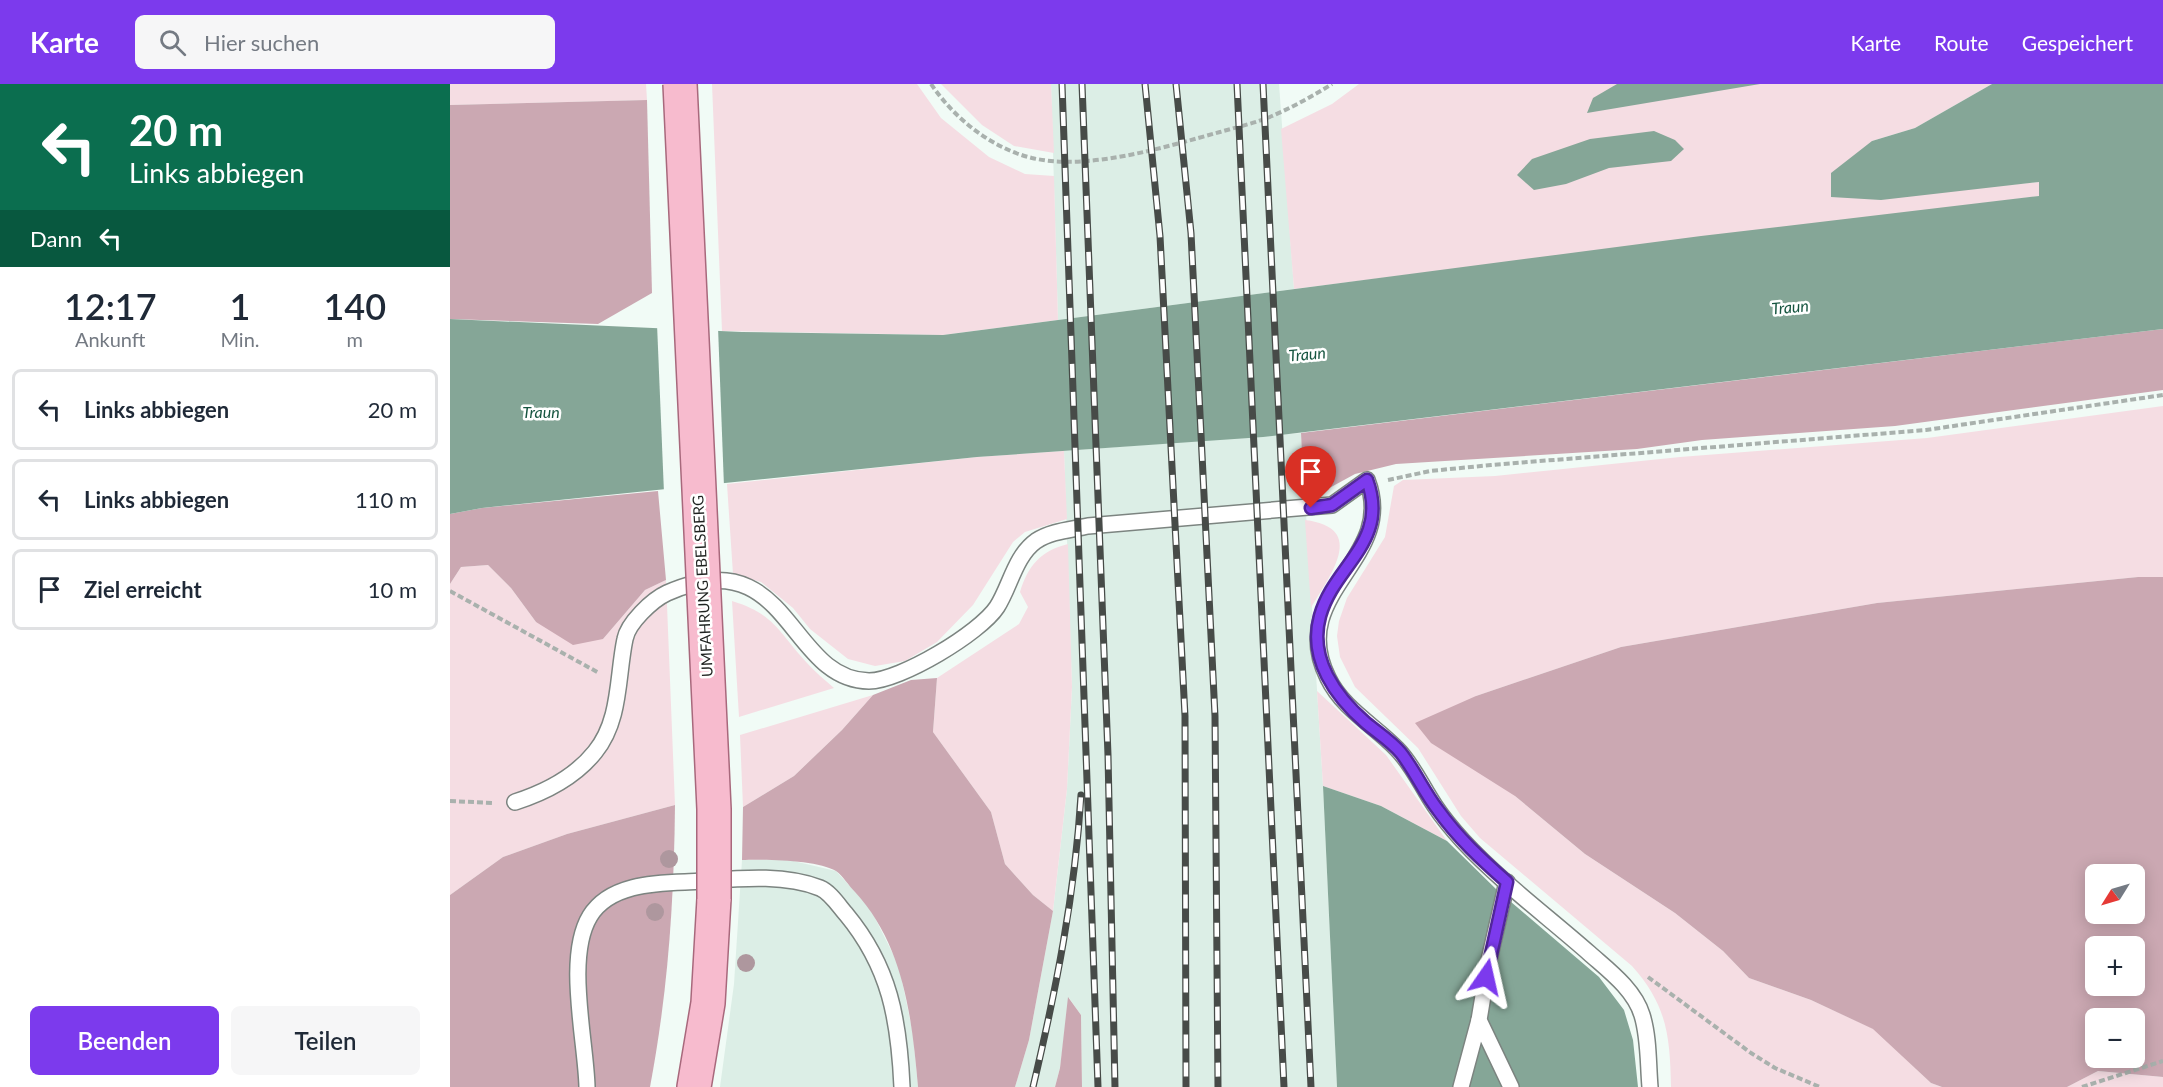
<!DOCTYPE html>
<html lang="de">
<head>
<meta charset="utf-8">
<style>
	body { margin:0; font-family:Lato,sans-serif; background:#f6f6f7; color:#1f2937; height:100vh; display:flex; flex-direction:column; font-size:22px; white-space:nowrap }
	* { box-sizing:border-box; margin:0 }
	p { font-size:20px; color:#747a83 }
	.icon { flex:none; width:33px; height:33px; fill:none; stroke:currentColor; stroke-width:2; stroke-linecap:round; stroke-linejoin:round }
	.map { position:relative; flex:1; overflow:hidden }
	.drawer { display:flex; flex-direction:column; background:#fff; width:450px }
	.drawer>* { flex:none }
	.banner { background:#0b6e4f; color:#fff; overflow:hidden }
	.needle { width:39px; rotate:233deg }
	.controls { position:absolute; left:1635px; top:780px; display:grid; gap:12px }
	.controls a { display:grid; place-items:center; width:60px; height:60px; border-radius:9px; background:#fff; box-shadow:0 3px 15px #0003; font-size:30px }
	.pin { position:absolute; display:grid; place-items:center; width:51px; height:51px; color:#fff; margin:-62px -26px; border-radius:50% 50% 50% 0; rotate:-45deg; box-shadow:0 0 6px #0007 }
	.pin .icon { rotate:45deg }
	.me { position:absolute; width:66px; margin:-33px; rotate:11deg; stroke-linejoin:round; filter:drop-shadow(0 0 4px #0008) }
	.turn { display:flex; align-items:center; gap:21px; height:126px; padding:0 30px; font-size:27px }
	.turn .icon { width:78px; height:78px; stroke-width:2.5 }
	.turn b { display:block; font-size:42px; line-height:51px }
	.then { display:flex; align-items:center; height:57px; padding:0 30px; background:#0003; gap:12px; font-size:22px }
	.eta { display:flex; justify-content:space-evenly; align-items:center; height:102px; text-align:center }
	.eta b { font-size:36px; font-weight:600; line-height:42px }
	.button { display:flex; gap:12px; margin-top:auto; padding:12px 30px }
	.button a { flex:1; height:69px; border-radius:9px; background:#7c3aed; color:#fff; font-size:24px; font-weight:600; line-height:69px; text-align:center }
	.button a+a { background:#f6f6f7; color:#1f2937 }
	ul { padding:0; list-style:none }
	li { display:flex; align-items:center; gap:18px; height:81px; margin:0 12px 9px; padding:0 18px; border:3px solid #e0e1e3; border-radius:9px }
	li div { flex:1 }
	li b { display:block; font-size:22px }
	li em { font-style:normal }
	header { display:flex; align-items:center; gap:36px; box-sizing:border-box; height:84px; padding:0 30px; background:#7c3aed; color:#fff }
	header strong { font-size:28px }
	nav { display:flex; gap:33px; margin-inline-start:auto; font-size:21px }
	.search { width:420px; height:54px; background:#f6f6f7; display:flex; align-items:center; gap:15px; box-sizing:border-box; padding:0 21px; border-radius:9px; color:#747a83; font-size:22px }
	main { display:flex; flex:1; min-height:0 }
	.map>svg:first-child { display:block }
	.built { fill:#dceee6 }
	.green { fill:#f5dde3 }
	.forest { fill:#cba8b2; fill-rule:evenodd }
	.water { fill:#85a697 }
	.pier { fill:#f1fbf6 }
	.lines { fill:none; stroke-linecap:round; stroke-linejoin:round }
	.lane-casing { stroke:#7c8480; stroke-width:18 }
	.primary-casing { stroke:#a8687c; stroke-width:36 }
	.path { stroke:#a9b1ad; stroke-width:4; stroke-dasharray:6 3; stroke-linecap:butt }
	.lane { stroke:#fff; stroke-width:15 }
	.primary { stroke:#f7bbce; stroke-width:33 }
	.rail-casing { stroke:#474b48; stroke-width:7 }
	.rail { stroke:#fff; stroke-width:4.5; stroke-dasharray:14; stroke-linecap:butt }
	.primary-bridge-casing { stroke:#a8687c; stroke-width:36; stroke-linecap:butt }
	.primary-bridge { stroke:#f7bbce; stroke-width:33 }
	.tree { fill:#ae979e }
	.route-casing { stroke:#51269a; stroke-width:15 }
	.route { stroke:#7c3aed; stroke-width:10 }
	.labels { text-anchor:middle; stroke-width:5; stroke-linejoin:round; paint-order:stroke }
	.street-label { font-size:15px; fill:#1f2220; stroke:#fff }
	.water-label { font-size:16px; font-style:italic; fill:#165540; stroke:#fff }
</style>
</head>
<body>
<header>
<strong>Karte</strong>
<div class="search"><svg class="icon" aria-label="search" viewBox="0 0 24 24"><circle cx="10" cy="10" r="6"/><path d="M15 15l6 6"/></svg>Hier suchen</div>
<nav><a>Karte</a><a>Route</a><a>Gespeichert</a></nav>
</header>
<main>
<section class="drawer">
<div class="banner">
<div class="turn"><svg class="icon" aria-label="left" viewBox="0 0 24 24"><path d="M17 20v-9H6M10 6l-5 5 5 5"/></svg><div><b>20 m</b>Links abbiegen</div></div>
<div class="then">Dann<svg class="icon" aria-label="left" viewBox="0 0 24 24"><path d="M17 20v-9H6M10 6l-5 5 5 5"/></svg></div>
</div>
<div class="eta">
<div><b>12:17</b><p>Ankunft</p></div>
<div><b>1</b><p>Min.</p></div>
<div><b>140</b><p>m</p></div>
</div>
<ul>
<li><svg class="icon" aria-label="left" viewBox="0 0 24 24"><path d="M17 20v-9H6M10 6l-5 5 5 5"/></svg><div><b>Links abbiegen</b></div><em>20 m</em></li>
<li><svg class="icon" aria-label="left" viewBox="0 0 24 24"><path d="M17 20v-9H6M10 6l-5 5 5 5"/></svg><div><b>Links abbiegen</b></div><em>110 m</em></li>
<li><svg class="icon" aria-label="arrive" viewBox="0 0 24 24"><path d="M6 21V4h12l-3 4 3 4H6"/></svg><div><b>Ziel erreicht</b></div><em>10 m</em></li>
</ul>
<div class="button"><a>Beenden</a><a>Teilen</a></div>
</section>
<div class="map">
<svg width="1713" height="1003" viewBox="0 0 1713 1003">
	<rect width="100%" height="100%" fill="#f1fbf6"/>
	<g class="built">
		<path d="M 601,0 L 829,0 L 844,205 L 608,236 Z"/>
		<path d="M 851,349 L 873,702 L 887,1003 L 632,1003 L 631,931 L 619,914 L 610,984 L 605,1003 L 565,1003 L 579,956 L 603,827 L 617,705 L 622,603 L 614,367 Z"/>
		<path d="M 335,775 L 386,787 L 420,824 L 449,882 L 463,950 L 468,1003 L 270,1003 L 284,900 L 292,776 Z"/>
	</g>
	<g class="green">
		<path d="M 0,0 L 196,0 L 197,16 L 0,21 Z"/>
		<path d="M 262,0 L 467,0 L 491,34 L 539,73 L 575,90 L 604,92 L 608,236 L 493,251 L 272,247 Z"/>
		<path d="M 491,0 L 601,0 L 604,69 L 564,62 L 532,41 Z"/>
		<path d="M 909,0 L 1542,0 L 1465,44 L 1422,57 L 1512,105 L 1589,98 L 1590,112 L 844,205 L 831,45 L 882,20 Z"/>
		<path d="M 1713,322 L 1713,493 L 1688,493 L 1427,519 L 1171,563 L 1026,612 L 1065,712 L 1135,770 L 1225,829 L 1273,867 L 1299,894 L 1361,916 L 1424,945 L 1481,999 L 1492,1003 L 1221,1003 C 1220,952 1217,921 1182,882 L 1030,754 L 1011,732 L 968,664 L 905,603 L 890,573 L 887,552 L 889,537 L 897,514 L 935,453 L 944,402 L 953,396 L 1045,392 L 1230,373 L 1477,354 Z"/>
		<path d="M 614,367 L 617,435 L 575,448 L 563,458 L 523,521 L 487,558 L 455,577 L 425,582 L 398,575 L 360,545 L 343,524 L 311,498 L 283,490 L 277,400 L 527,373 Z"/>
		<path d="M 855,436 C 918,444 880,491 861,524 Z"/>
		<path d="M 618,460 L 622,603 L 617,705 L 603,827 L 583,811 L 555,780 L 541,728 L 483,648 L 487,594 L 569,540 L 578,523 L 570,508 C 578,482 590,467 618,460 Z"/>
		<path d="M 38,481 L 61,504 L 86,538 L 153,555 L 195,506 L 216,496 L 225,721 L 117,750 L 53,773 L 0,811 L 0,500 L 11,483 Z"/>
		<path d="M 282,517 C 325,530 329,549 357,579 C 365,588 375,596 384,604 L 289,633 Z"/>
		<path d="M 867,607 L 936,671 L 997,757 L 931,722 L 873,702 Z"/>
		<path d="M 423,611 L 392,646 L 344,692 L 293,723 L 290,651 Z"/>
		<path d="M 1648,987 L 1713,993 L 1713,1003 L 1617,1003 Z"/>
	</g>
	<g class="forest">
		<path d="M 197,16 L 202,209 L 148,240 L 0,235 L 0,21 Z"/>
		<path d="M 1713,245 L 1713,306 L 1445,342 L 1252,356 L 1187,365 L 946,380 L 905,390 L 872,408 L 854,412 L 851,349 Z"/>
		<path d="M 208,407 L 216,496 L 195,506 L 153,555 L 123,561 L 86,538 L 61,504 L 38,481 L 11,483 L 0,500 L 0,430 L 32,424 Z"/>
		<path d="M 1688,493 L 1713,493 L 1713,993 L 1648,987 L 1617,1003 L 1492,1003 L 1481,999 L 1423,945 L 1361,916 L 1299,894 L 1273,867 L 1225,829 L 1135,770 L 1065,712 L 981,659 L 965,639 L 1026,612 L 1171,563 L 1427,519 ZM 1646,790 L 1684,790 L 1684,830 L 1646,830 ZM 1646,862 L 1684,862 L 1684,902 L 1646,902 ZM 1646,934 L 1684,934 L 1684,974 L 1646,974 Z"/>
		<path d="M 487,594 L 483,648 L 541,728 L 555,780 L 583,811 L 603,827 L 579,956 L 565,1003 L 468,1003 C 462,934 454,861 405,808 C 399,802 393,792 386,787 C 368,776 314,775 292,776 L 293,723 L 344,692 L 392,646 L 423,611 L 461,596 Z"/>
		<path d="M 225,721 C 224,819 218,907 200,1003 L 0,1003 L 0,811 L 53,773 L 117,750 Z"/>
		<path d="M 618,913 L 631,931 L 632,1003 L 605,1003 L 610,984 Z"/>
	</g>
	<g class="water">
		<path d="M 1167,0 L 1310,0 L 1137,29 L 1143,14 Z"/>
		<path d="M 1542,0 L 1713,0 L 1713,245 L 813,353 L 527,373 L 32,424 L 0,430 L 0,235 L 292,248 L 493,251 L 1251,152 L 1589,112 L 1589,98 L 1431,116 L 1381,113 L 1381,89 L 1422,57 L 1465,44 Z"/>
		<path d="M 1204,47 L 1225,56 L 1234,65 L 1221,77 L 1159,84 L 1116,100 L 1084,106 L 1067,91 L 1082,75 L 1140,55 Z"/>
		<path d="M 873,702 L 931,722 L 997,757 L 1047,806 L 1149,893 L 1174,926 L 1183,956 L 1188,1003 L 887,1003 Z"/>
	</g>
	<path class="pier" d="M 207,240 L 268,243 L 274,403 L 214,409 Z"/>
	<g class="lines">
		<g class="lane-casing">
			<g id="lane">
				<path d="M 65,718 C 93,709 125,693 145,668 C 171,636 167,593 175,555 C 178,539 202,516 217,509 C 340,454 337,596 419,597 C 450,597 530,549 547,523 C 560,503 565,472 586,457 C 601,447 620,446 638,442 L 882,421 L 917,396 C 948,476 835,508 878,594 C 893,625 924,641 947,665 C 963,681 972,703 985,722 C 993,734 1003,746 1013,757 C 1051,798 1097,832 1139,869 C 1158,886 1184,905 1192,931 C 1199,953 1198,980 1200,1003"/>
				<path d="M 1057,798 L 1039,876 L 1029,936 L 1061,1003"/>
				<path d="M 137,1003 C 136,957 115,873 140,832 C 159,801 203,799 235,798 C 277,796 329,788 370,804 C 380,808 389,822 396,830 C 440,883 449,936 452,1003"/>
				<path d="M 1011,1003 L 1029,936"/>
			</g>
		</g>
		<g class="primary-casing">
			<path id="primary" d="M 244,1003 L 258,919 L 264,815"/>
		</g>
		<g class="path">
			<path d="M 481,0 C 504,34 541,64 582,74 C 639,87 715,63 770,48 C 787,43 806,39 822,32 C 843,23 863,12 882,0"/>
			<path d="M 938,396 L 980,387 L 1041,381 L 1476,346 L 1713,311"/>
			<path d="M 0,507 L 149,589"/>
			<path d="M 0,717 L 43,719"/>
			<path d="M 1198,893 L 1301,969 L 1325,984 L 1370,1003"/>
			<path d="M 1632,1003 L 1713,977"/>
		</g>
		<use href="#lane" class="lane"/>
		<use href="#primary" class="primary"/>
		<g class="rail-casing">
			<g id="rail">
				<path d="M 612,0 L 648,1003"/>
				<path d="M 632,0 L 658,671 L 665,1003"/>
				<path d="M 695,0 L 710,152 L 735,632 L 736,1003"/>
				<path d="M 726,0 L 741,149 L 765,632 L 768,1003"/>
				<path d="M 787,0 L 834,1003"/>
				<path d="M 813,0 L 861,1003"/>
				<path d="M 583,1003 C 606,906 625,810 631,711"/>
			</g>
		</g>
		<use href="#rail" class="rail"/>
		<g class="primary-bridge-casing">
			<path id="primary-bridge" d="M 230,0 L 264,725 L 264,815"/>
		</g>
		<use href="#primary-bridge" class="primary-bridge"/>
	</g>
	<g class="tree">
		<circle cx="219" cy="775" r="9"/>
		<circle cx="205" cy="828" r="9"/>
		<circle cx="296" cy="879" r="9"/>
	</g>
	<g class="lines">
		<g class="route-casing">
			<path id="route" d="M 861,424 L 882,421 L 917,396 C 940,458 884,481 870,532 C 858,575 886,613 916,639 C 928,649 941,657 951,669 C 965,687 974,708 988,726 C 1008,754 1032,776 1057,798 L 1036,893"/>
		</g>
		<use href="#route" class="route"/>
	</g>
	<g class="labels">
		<g class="street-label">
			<text transform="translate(253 502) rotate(-93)" y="5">UMFAHRUNG EBELSBERG</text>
		</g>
		<g class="water-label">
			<text transform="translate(1340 223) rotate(-5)" y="6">Traun</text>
			<text transform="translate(857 270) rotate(-5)" y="6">Traun</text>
			<text x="91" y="334">Traun</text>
		</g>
	</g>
</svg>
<div class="controls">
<a><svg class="needle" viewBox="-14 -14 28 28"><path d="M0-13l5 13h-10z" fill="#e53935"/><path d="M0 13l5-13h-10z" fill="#747a83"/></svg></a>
<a>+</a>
<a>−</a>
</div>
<div class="pin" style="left:861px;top:424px;background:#d93025"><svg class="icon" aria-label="arrive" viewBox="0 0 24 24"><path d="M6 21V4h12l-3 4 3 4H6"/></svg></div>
<svg class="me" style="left:1036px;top:893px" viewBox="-20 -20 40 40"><path d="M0-17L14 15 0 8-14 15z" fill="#7c3aed" stroke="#fff" stroke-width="4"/></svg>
</div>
</main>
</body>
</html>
